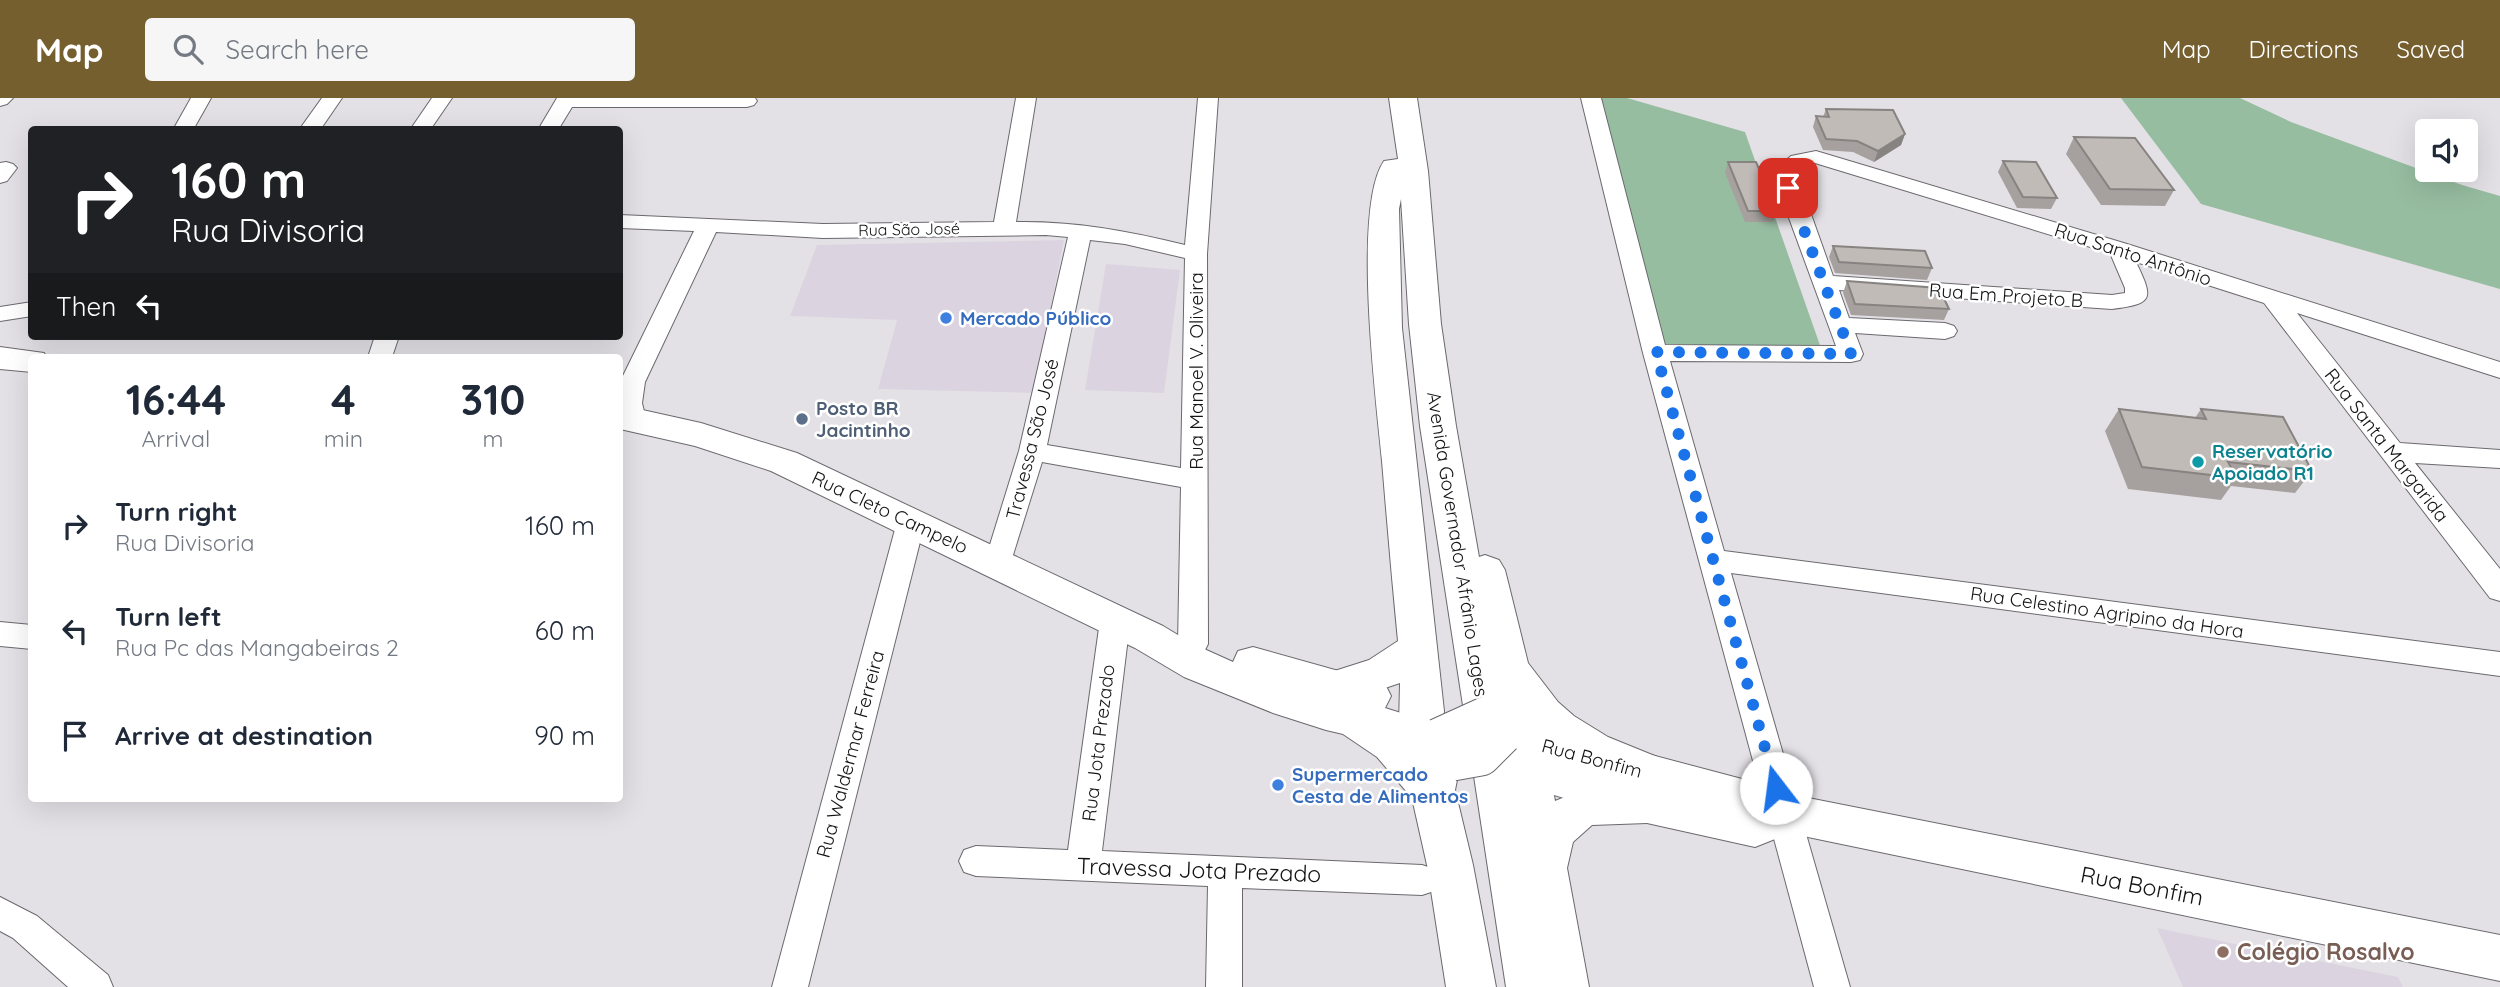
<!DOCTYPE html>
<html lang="en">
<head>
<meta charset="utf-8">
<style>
	body { margin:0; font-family:Quicksand,sans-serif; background:#f6f6f7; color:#1f2937; height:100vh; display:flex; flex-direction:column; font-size:26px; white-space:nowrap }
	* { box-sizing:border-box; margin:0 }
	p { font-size:23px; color:#747a83 }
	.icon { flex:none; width:38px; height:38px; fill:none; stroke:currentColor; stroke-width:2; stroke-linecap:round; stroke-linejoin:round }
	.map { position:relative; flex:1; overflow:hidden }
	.side { position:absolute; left:28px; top:256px; width:595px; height:448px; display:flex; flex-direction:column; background:#fff; border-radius:7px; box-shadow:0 7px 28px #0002 }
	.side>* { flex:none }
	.banner { position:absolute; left:28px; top:28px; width:595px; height:214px; border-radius:7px; box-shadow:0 7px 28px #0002; background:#202124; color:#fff; overflow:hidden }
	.controls { position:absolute; left:2415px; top:21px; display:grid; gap:14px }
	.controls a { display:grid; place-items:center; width:63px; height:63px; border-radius:7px; background:#fff; box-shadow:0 7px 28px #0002; font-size:35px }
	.pin { position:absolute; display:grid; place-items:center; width:60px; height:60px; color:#fff; margin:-30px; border-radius:14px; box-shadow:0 4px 10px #0006 }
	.me { position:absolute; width:77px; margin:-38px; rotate:345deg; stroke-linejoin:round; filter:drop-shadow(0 0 5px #0008) }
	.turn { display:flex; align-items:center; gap:24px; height:147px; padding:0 28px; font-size:32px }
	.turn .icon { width:91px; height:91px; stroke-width:2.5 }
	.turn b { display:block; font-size:49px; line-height:60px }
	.then { display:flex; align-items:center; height:66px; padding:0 28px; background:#0003; gap:14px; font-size:26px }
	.eta { display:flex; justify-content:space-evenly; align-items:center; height:119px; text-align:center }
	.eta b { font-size:42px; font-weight:700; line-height:49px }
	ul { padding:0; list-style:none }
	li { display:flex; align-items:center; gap:21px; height:105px; padding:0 28px }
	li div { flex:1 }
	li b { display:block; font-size:26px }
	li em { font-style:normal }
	header { display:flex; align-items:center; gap:42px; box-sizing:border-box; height:98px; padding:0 35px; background:#765f2f; color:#fff }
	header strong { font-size:33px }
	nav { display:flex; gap:38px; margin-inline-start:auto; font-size:24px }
	.search { width:490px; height:63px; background:#f6f6f7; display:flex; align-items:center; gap:18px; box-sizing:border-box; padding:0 24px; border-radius:7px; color:#747a83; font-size:26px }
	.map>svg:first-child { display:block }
	.built { fill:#dbd4e0 }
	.green { fill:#97bda0 }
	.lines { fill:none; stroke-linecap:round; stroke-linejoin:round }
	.street-casing { stroke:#6b696e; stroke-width:2 }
	.secondary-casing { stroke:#6b696e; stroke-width:2 }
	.primary-casing { stroke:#6b696e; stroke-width:2 }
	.street { fill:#fff; fill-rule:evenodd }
	.secondary { fill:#fff; fill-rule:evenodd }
	.primary { fill:#fff; fill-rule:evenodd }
	.primary-bridge-casing { stroke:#6b696e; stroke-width:45; stroke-linecap:butt }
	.primary-bridge { stroke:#fff; stroke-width:43 }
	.wall { fill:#a6a19e }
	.shaded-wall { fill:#878381 }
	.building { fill:#c1bbb8; stroke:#878381; stroke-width:2 }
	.route { stroke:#1a73e8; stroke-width:12; stroke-dasharray:0 21.6 }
	.shop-dot { fill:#3f7fe0; stroke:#fff; stroke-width:2.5 }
	.service-dot { fill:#5c6f8a; stroke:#fff; stroke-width:2.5 }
	.culture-dot { fill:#0f9aa8; stroke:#fff; stroke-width:2.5 }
	.education-dot { fill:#8d6e63; stroke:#fff; stroke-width:2.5 }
	.labels { text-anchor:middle; stroke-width:5; stroke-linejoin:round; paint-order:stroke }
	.far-street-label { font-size:16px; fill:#131214; stroke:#fff }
	.street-label { font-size:19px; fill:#131214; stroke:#fff }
	.shop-label { font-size:19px; font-weight:bold; fill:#366cbe; stroke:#fff; text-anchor:start }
	.service-label { font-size:19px; font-weight:bold; fill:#4e5e75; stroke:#fff; text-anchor:start }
	.culture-label { font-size:19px; font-weight:bold; fill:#0d838f; stroke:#fff; text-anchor:start }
	.near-street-label { font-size:23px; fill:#131214; stroke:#fff }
	.near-education-label { font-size:23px; font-weight:bold; fill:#785e54; stroke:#fff; text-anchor:start }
</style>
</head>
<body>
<header>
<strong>Map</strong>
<div class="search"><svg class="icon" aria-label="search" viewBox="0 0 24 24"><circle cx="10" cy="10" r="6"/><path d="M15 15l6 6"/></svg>Search here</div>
<nav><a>Map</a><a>Directions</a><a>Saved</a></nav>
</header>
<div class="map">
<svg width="2500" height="889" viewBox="0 0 2500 889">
	<rect width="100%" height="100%" fill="#e4e1e6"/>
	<g class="built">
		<path d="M 1064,142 L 1034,295 L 878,291 L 897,222 L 790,218 L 817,147 Z"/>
		<path d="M 1106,166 L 1180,172 L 1164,295 L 1085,292 Z"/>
		<path d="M 2157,830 L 2398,879 L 2403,889 L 2183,889 Z"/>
	</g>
	<g class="green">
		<path d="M 1598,0 L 1627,0 L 1745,34 L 1821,250 L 1663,246 Z"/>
		<path d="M 2121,0 L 2240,0 L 2291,24 L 2462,87 L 2500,98 L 2500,191 L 2201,106 Z"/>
	</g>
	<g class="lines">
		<g class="street-casing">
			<g id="street">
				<path d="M 0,0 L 13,0 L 7,6 L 0,8 Z"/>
				<path d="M 191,0 L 211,0 L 193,32 L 173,32 Z"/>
				<path d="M 322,0 L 342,0 L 320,32 L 299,32 Z"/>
				<path d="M 432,0 L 452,0 L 430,32 L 410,32 Z"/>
				<path d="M 557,0 L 755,0 L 757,3 L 754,7 L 747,9 L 572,9 L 558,32 L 538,32 Z"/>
				<path d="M 1016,0 L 1036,0 L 1016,124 C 1074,123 1129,133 1185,147 L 1198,0 L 1218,0 L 1207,156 L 1208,546 L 1204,554 L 1193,558 L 1182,554 L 1178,546 L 1181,389 L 1042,364 L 1008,473 L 998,477 L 988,473 L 984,466 L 1019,353 L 1068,139 L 1046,137 L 823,140 L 716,134 L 645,284 L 642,305 L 646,322 L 642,328 L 633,331 L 624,328 L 620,319 L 620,284 L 694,133 L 620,130 L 620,117 L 823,126 L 994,124 ZM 1090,142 L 1125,146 L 1185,160 L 1181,370 L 1047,347 Z"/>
				<path d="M 1581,0 L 1601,0 L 1665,247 L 1836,248 L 1778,90 L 1774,72 L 1791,58 L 1816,53 L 2127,146 L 2500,264 L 2500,280 L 2297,215 L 2400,345 L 2500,352 L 2500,370 L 2415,365 L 2500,471 L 2500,503 L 2490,500 L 2264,205 L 2136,164 C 2153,200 2155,206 2112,211 L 1839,192 L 1849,220 L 1945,225 L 1954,228 L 1957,233 L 1954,238 L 1945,241 L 1855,235 L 1863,256 L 1860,262 L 1851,264 L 1670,263 L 1724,453 L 2500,554 L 2500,578 L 1731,475 L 1850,889 L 1814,889 L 1643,255 ZM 1815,65 L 2110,155 L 2125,190 L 2125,195 L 2112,197 L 1833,178 L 1796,74 L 1804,67 Z"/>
				<path d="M 6,64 L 13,66 L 17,70 L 7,83 L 0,85 L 0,65 Z"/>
				<path d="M 32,204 L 32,218 L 0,223 L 0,209 Z"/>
				<path d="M 375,238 L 399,238 L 392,259 L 368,259 Z"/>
				<path d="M 911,414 L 921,417 L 925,424 L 808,889 L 772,889 L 897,424 L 901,417 Z"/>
				<path d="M 1115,512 L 1125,515 L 1130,523 L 1102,753 L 1422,767 L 1434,771 L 1439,782 L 1434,793 L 1422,797 L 1242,790 L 1242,889 L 1206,889 L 1208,788 L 976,778 L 964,774 L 959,763 L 964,752 L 976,748 L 1068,752 L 1100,523 L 1105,515 Z"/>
				<path d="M 0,524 L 32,527 L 32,551 L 0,548 Z"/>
				<path d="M 0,799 L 37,818 L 108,877 L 113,889 L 68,889 L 13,840 L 0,833 Z"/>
			</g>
		</g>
		<g class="secondary-casing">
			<g id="secondary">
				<path d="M 0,249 L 44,255 L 46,259 L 32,259 L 32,274 L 0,271 Z"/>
				<path d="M 620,307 L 701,325 L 797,355 L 1163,528 L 1193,546 L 1233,564 L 1238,553 L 1253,549 L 1385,586 L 1391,598 L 1385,610 L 1401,615 L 1408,628 L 1401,641 L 1386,646 L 1326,632 L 1273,615 L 1184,579 L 1135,550 L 771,373 L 695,348 L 620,331 Z"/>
				<path d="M 1508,619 L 1742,681 L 1783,695 L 2500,837 L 2500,883 L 1779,733 L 1775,741 L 1755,749 L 1647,725 L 1484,676 L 1478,663 L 1484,650 L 1492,647 L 1486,637 L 1493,624 Z"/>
			</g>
		</g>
		<g class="primary-casing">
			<path id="primary" d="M 1389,0 L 1417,0 L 1428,73 L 1441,226 L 1456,328 L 1479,459 L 1485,457 L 1499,462 L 1505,472 L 1528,565 L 1558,604 L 1574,618 L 1608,639 L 1672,665 L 1678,678 L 1672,691 L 1664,694 L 1670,706 L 1663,720 L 1647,725 L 1592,727 L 1573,744 L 1567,770 L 1589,889 L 1506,889 L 1472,665 L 1468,674 L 1457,682 L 1455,692 L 1473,767 L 1496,889 L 1446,889 L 1427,767 L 1412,700 L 1377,659 L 1340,634 L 1333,622 L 1340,610 C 1366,601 1378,614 1399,628 L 1400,585 L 1337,606 L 1322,601 L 1316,589 L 1322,577 L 1369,562 L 1398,543 C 1392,483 1387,423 1382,363 C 1376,302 1352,109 1384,63 L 1398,61 ZM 1401,101 L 1409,226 L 1420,328 L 1470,653 L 1468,648 L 1452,643 L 1427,654 L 1424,651 L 1435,648 L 1442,635 L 1444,613 L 1402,230 L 1399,111 ZM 1544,644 L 1577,665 L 1626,686 L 1592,688 L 1555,703 Z"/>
		</g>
		<use href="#street" class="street"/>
		<use href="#secondary" class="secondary"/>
		<use href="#primary" class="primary"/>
		<g class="primary-bridge-casing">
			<g id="primary-bridge">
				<path d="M 1439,642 L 1494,617"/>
				<path d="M 1452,661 L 1480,656 L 1501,635"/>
			</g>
		</g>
		<use href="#primary-bridge" class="primary-bridge"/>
	</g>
	<g class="wall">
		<path d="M 1826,11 L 1905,36 L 1901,47 L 1874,64 L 1853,54 L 1823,52 L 1813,29 L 1816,18 L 1823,19 Z"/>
		<path d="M 2074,39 L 2174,92 L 2165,108 L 2101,107 L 2066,56 Z"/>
		<path d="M 2003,63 L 2057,100 L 2051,111 L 2017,110 L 1998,74 Z"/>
		<path d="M 1728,64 L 1777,113 L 1773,124 L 1745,124 L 1725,75 Z"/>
		<path d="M 1833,148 L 1932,170 L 1927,182 L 1835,175 L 1829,159 Z"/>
		<path d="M 1847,183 L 1949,211 L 1944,222 L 1851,217 L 1843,195 Z"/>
		<path d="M 2119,311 L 2195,320 L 2201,311 L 2312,373 L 2295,395 L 2231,388 L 2221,402 L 2128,391 L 2105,333 Z"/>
	</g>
	<path class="shaded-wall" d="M 1905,36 L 1901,47 L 1874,64 L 1878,53 Z"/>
	<g class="building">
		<path d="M 1826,11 L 1893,12 L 1905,36 L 1878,53 L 1857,43 L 1826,41 L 1816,18 L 1829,19 Z"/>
		<path d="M 2074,39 L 2135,40 L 2174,92 L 2110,91 Z"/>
		<path d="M 2003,63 L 2036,64 L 2057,100 L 2023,99 Z"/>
		<path d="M 1728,64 L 1756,64 L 1777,113 L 1748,113 Z"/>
		<path d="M 1833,148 L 1925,153 L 1932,170 L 1839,164 Z"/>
		<path d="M 1847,183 L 1939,190 L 1949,211 L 1855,206 Z"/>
		<path d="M 2119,311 L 2206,321 L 2201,311 L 2283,319 L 2312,373 L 2228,364 L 2237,380 L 2142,369 Z"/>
	</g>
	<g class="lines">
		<path class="route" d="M 1776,690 L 1656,254 L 1851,256 L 1788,90"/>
	</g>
	<g class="shop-dot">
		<circle cx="946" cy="220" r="7"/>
		<circle cx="1278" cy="687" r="7"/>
	</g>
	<circle class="service-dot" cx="802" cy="321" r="7"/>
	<circle class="culture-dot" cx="2198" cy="364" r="7"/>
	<circle class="education-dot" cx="2223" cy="854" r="7"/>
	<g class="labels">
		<g class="far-street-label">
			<text transform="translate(909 131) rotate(-1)" y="6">Rua São José</text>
		</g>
		<g class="street-label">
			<text transform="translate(2133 156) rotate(18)" y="7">Rua Santo Antônio</text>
			<text transform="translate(2006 197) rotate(4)" y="7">Rua Em Projeto B</text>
			<text transform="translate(1196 273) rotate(-90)" y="7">Rua Manoel V. Oliveira</text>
			<text transform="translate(1032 341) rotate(-76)" y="7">Travessa São José</text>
			<text transform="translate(2387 347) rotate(52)" y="7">Rua Santa Margarida</text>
			<text transform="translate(890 414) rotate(25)" y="7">Rua Cleto Campelo</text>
			<text transform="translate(1458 446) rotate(81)" y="7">Avenida Governador Afrânio Lages</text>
			<text transform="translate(2107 514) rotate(8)" y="7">Rua Celestino Agripino da Hora</text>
			<text transform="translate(1098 645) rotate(-83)" y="7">Rua Jota Prezado</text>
			<text transform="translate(850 656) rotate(-75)" y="7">Rua Waldermar Ferreira</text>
			<text transform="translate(1592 660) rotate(15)" y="7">Rua Bonfim</text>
		</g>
		<g class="shop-label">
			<text x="960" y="227">Mercado Público</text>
			<text x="1292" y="683">Supermercado<tspan x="1292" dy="22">Cesta de Alimentos</tspan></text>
		</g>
		<g class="service-label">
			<text x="816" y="317">Posto BR<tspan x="816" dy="22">Jacintinho</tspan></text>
		</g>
		<g class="culture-label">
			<text x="2212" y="360">Reservatório<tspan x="2212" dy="22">Apoiado R1</tspan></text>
		</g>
		<g class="near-street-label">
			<text transform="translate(1199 772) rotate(2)" y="8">Travessa Jota Prezado</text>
			<text transform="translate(2142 788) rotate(11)" y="8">Rua Bonfim</text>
		</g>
		<g class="near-education-label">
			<text x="2237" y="862">Colégio Rosalvo</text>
		</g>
	</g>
</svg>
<div class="controls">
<a><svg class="icon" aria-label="sound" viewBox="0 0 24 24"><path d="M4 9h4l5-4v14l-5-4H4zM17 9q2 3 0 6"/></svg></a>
</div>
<div class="pin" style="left:1788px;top:90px;background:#d93025"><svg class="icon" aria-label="arrive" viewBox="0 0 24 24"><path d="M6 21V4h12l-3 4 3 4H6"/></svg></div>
<svg class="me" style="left:1776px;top:690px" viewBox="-20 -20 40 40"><circle r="19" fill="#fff"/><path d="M0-13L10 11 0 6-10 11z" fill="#1a73e8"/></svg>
<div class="banner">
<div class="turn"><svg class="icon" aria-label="right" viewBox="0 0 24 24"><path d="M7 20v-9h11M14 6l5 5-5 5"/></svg><div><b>160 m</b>Rua Divisoria</div></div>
<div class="then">Then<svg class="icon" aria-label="left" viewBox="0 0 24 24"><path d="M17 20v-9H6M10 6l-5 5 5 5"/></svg></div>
</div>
<section class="side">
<div class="eta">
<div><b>16:44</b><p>Arrival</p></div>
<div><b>4</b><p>min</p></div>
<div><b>310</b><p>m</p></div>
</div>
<ul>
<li><svg class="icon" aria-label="right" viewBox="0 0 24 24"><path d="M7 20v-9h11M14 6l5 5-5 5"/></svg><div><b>Turn right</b><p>Rua Divisoria</p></div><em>160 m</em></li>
<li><svg class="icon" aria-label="left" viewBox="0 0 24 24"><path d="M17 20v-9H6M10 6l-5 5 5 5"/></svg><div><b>Turn left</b><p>Rua Pc das Mangabeiras 2</p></div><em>60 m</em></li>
<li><svg class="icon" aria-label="arrive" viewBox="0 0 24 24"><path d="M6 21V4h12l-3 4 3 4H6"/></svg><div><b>Arrive at destination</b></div><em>90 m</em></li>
</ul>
</section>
</div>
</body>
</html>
